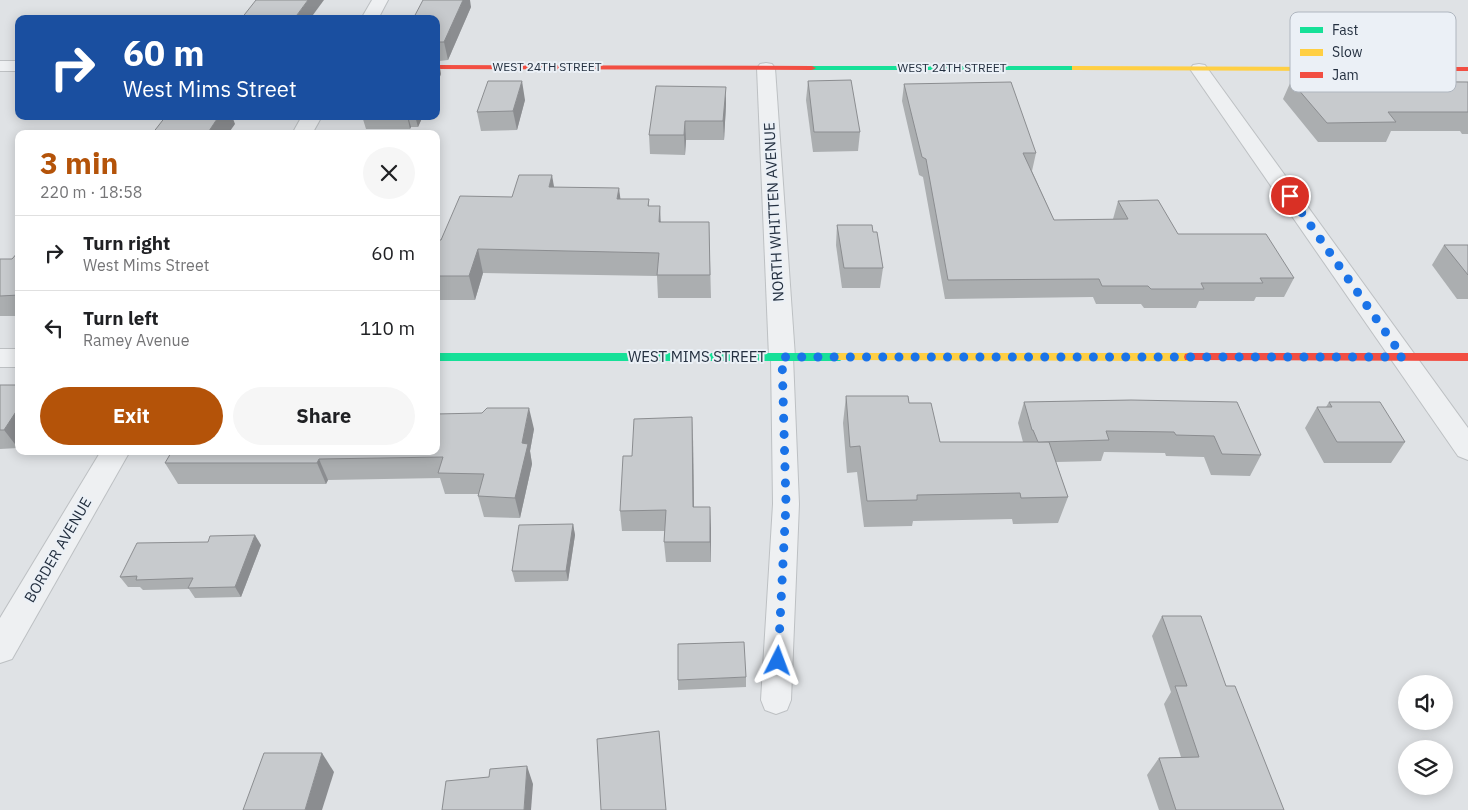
<!DOCTYPE html>
<html lang="en">
<head>
<meta charset="utf-8">
<style>
	body { margin:0; font-family:"IBM Plex Sans",sans-serif; background:#f6f6f6; color:#202124; height:100vh; display:flex; flex-direction:column; font-size:19px; white-space:nowrap }
	* { box-sizing:border-box; margin:0 }
	p { font-size:16px; color:#757577 }
	.icon { flex:none; width:28px; height:28px; fill:none; stroke:currentColor; stroke-width:2; stroke-linecap:round; stroke-linejoin:round }
	.map { position:relative; flex:1; overflow:hidden }
	.drawer { position:absolute; left:15px; top:130px; width:425px; height:325px; display:flex; flex-direction:column; background:#fff; border-radius:10px; box-shadow:0 2px 12px #0003 }
	.drawer>* { flex:none }
	.hud { position:absolute; left:15px; top:15px; width:425px; height:105px; border-radius:10px; box-shadow:0 2px 12px #0003; background:#1a4fa0; color:#fff; overflow:hidden }
	.buttons { position:absolute; left:1398px; top:675px; display:grid; gap:10px }
	.buttons a { display:grid; place-items:center; width:55px; height:55px; border-radius:50%; background:#fff; box-shadow:0 2px 12px #0003; font-size:25px }
	.pin { position:absolute; display:grid; place-items:center; width:42px; height:42px; color:#fff; margin:-21px; border:2px solid #fff; border-radius:50%; box-shadow:0 1px 5px #0007 }
	.me { position:absolute; width:55px; margin:-28px; rotate:3deg; stroke-linejoin:round; filter:drop-shadow(0 0 4px #0008) }
	.turn { display:flex; align-items:center; gap:18px; height:105px; padding:0 25px; font-size:22px }
	.turn .icon { width:65px; height:65px; stroke-width:2.5 }
	.turn b { display:block; font-size:35px; line-height:42px }
	.round { display:grid; place-items:center; flex:none; width:52px; height:52px; border-radius:26px; background:#f6f6f6 }
	.summary { display:flex; align-items:center; justify-content:space-between; height:85px; padding:0 25px }
	h1 { font-size:30px; font-weight:700; line-height:38px; color:#b45309 }
	.button { display:flex; gap:10px; margin-top:auto; padding:10px 25px }
	.button a { flex:1; height:58px; border-radius:30px; background:#b45309; color:#fff; font-size:20px; font-weight:700; line-height:58px; text-align:center }
	.button a+a { background:#f6f6f6; color:#202124 }
	ul { padding:0; list-style:none }
	li { display:flex; align-items:center; gap:15px; height:75px; padding:0 25px; border-top:1px solid #e0e0e0 }
	li div { flex:1 }
	li b { display:block; font-size:19px }
	li em { font-style:normal }
	.map>svg:first-child { display:block }
	.lines { fill:none; stroke-linecap:round; stroke-linejoin:round }
	.lane-casing { stroke:#bdc0c3; stroke-width:2 }
	.street-casing { stroke:#bdc0c3; stroke-width:2 }
	.lane { fill:#eef0f2; fill-rule:evenodd }
	.street { fill:#eef0f2; fill-rule:evenodd }
	.fast { fill:#16e098; fill-rule:evenodd }
	.slow { fill:#ffcf43; fill-rule:evenodd }
	.jam { fill:#f24e42; fill-rule:evenodd }
	.wall { fill:#abaeb0 }
	.shaded-wall { fill:#8b8d90 }
	.building { fill:#c7cacd; stroke:#8b8d90 }
	.route { stroke:#1a73e8; stroke-width:9; stroke-dasharray:0 16.2 }
	.labels { text-anchor:middle; stroke-width:4; stroke-linejoin:round; paint-order:stroke }
	.far-street-label { font-size:12px; fill:#243040; stroke:#ebf0f6 }
	.street-label { font-size:15px; fill:#243040; stroke:#ebf0f6 }
	.key { fill:#ebf0f6; stroke:#afb6bf; stroke-width:1 }
	.key-label { font-size:14px; fill:#243040 }
</style>
</head>
<body>
<div class="map">
<svg width="1468" height="810" viewBox="0 0 1468 810">
	<rect width="100%" height="100%" fill="#dfe2e5"/>
	<g class="lines">
		<g class="lane-casing">
			<path id="lane" d="M 782,349 L 790,352 L 793,357 L 799,504 L 791,700 L 787,710 L 776,714 L 765,710 L 761,700 L 773,504 L 771,357 L 774,352 Z"/>
		</g>
		<g class="street-casing">
			<g id="street">
				<path d="M 372,0 L 388,0 L 378,19 L 361,19 Z"/>
				<rect x="0" y="61" width="19" height="10"/>
				<path d="M 766,63 L 772,64 L 775,68 L 795,357 L 791,363 L 782,366 L 773,363 L 769,357 L 757,68 L 760,64 Z"/>
				<path d="M 1199,64 L 1205,65 L 1468,428 L 1468,460 L 1458,456 L 1190,69 L 1193,65 Z"/>
				<path d="M 302,116 L 322,116 L 312,134 L 292,134 Z"/>
				<rect x="0" y="349" width="19" height="18"/>
				<path d="M 101,451 L 130,451 L 12,659 L 0,663 L 0,618 Z"/>
			</g>
		</g>
		<use href="#lane" class="lane"/>
		<use href="#street" class="street"/>
		<g class="fast">
			<path d="M 809,66 L 1075,66 L 1079,68 L 1075,70 L 809,70 Z"/>
			<path d="M 436,353 L 840,353 L 845,357 L 840,361 L 436,361 Z"/>
		</g>
		<g class="slow">
			<path d="M 1072,66 L 1335,67 L 1339,69 L 1335,71 L 1075,70 L 1072,70 Z"/>
			<path d="M 840,353 L 1189,353 L 1194,357 L 1189,361 L 836,360 L 835,357 L 836,354 Z"/>
		</g>
		<g class="jam">
			<path d="M 436,65 L 812,66 L 816,68 L 812,70 L 436,69 Z"/>
			<rect x="1332" y="67" width="136" height="4"/>
			<path d="M 1189,353 L 1468,353 L 1468,361 L 1185,360 L 1184,357 L 1185,354 Z"/>
		</g>
	</g>
	<g class="wall">
		<path d="M 471,7 L 448,60 L 439,61 L 441,74 L 436,86 L 436,19 Z"/>
		<path d="M 808,81 L 860,132 L 858,151 L 813,152 L 806,100 Z"/>
		<path d="M 1291,81 L 1468,82 L 1468,134 L 1462,134 L 1460,131 L 1391,131 L 1386,142 L 1318,142 L 1283,99 Z"/>
		<path d="M 904,84 L 1036,153 L 1032,171 L 1054,220 L 1113,219 L 1118,201 L 1178,234 L 1294,278 L 1284,297 L 1256,297 L 1254,301 L 1199,301 L 1196,308 L 1144,308 L 1141,304 L 1096,304 L 1093,297 L 945,299 L 923,177 L 919,175 L 902,101 Z"/>
		<path d="M 525,100 L 517,130 L 481,131 L 477,112 Z"/>
		<path d="M 726,105 L 724,140 L 686,140 L 685,155 L 650,154 L 649,135 Z"/>
		<path d="M 362,116 L 423,116 L 418,127 L 411,127 L 410,129 L 366,129 Z"/>
		<path d="M 554,187 L 621,199 L 649,199 L 649,206 L 661,222 L 709,222 L 711,298 L 658,298 L 657,276 L 483,273 L 475,300 L 436,300 L 436,240 L 441,240 L 512,197 Z"/>
		<path d="M 837,225 L 873,232 L 883,268 L 880,288 L 842,288 L 836,245 Z"/>
		<path d="M 1444,245 L 1468,245 L 1468,299 L 1457,299 L 1432,265 Z"/>
		<path d="M 19,251 L 19,316 L 0,316 L 0,259 L 12,259 Z"/>
		<path d="M 0,385 L 19,385 L 19,447 L 18,448 L 0,449 Z"/>
		<path d="M 846,396 L 909,403 L 940,442 L 1023,442 L 1018,423 L 1024,402 L 1131,400 L 1261,455 L 1250,476 L 1211,475 L 1204,457 L 1166,456 L 1165,453 L 1104,452 L 1101,461 L 1056,462 L 1068,497 L 1058,523 L 1013,524 L 1012,519 L 913,521 L 912,526 L 864,527 L 857,472 L 847,473 L 843,423 Z"/>
		<path d="M 1329,402 L 1405,442 L 1391,463 L 1324,463 L 1305,428 L 1317,407 L 1326,407 Z"/>
		<path d="M 534,429 L 530,451 L 532,464 L 520,518 L 484,517 L 478,496 L 478,494 L 445,494 L 440,478 L 328,480 L 326,484 L 178,484 L 165,463 Z"/>
		<path d="M 693,438 L 694,507 L 711,528 L 711,562 L 666,562 L 664,542 L 665,531 L 622,531 L 620,511 L 632,456 Z"/>
		<path d="M 573,524 L 575,535 L 568,581 L 515,582 L 512,571 Z"/>
		<path d="M 261,545 L 241,597 L 195,598 L 189,589 L 143,590 L 140,587 L 128,587 L 120,577 Z"/>
		<path d="M 1162,616 L 1226,686 L 1284,810 L 1159,810 L 1147,775 L 1159,758 L 1181,757 L 1164,704 L 1171,692 L 1152,636 Z"/>
		<path d="M 746,677 L 746,687 L 678,690 L 678,680 Z"/>
	</g>
	<g class="shaded-wall">
		<path d="M 308,0 L 324,0 L 310,19 L 294,19 Z"/>
		<path d="M 463,0 L 470,0 L 471,7 L 448,60 L 444,42 Z"/>
		<path d="M 437,55 L 441,74 L 436,86 L 436,58 Z"/>
		<path d="M 522,81 L 525,100 L 517,130 L 513,111 Z"/>
		<path d="M 726,87 L 726,105 L 724,140 L 723,121 Z"/>
		<path d="M 219,116 L 232,116 L 235,124 L 228,134 L 207,134 Z"/>
		<path d="M 407,116 L 408,116 L 411,127 L 410,129 Z"/>
		<path d="M 415,116 L 423,116 L 418,127 Z"/>
		<path d="M 685,121 L 686,140 L 685,155 L 684,135 Z"/>
		<path d="M 552,175 L 556,198 L 549,187 Z"/>
		<path d="M 619,188 L 622,211 L 617,199 Z"/>
		<path d="M 660,206 L 661,229 L 659,222 Z"/>
		<path d="M 478,249 L 483,273 L 475,300 L 469,276 Z"/>
		<path d="M 19,407 L 19,447 L 18,448 L 4,430 Z"/>
		<path d="M 529,408 L 534,429 L 530,451 L 532,464 L 520,518 L 515,498 L 522,443 Z"/>
		<path d="M 692,417 L 693,438 L 694,528 L 693,507 Z"/>
		<path d="M 319,459 L 328,480 L 326,484 L 317,463 Z"/>
		<path d="M 710,507 L 711,528 L 711,562 L 710,542 Z"/>
		<path d="M 573,524 L 575,535 L 568,581 L 566,571 Z"/>
		<path d="M 255,535 L 261,545 L 241,597 L 235,587 Z"/>
		<path d="M 322,753 L 334,772 L 322,810 L 305,810 Z"/>
		<path d="M 527,766 L 533,784 L 531,810 L 524,810 Z"/>
	</g>
	<g class="building">
		<path d="M 256,0 L 308,0 L 294,19 L 241,19 Z"/>
		<path d="M 423,0 L 463,0 L 444,42 L 436,42 L 436,19 L 413,19 Z"/>
		<path d="M 851,80 L 860,132 L 814,132 L 808,81 Z"/>
		<path d="M 488,81 L 522,81 L 513,111 L 477,112 Z"/>
		<path d="M 1291,81 L 1468,82 L 1468,112 L 1388,112 L 1396,122 L 1327,123 Z"/>
		<path d="M 1011,82 L 1036,153 L 1023,153 L 1054,220 L 1128,219 L 1118,201 L 1158,200 L 1178,234 L 1266,234 L 1294,278 L 1260,278 L 1263,283 L 1201,283 L 1204,289 L 1151,289 L 1148,286 L 1102,286 L 1099,279 L 948,280 L 926,159 L 922,157 L 904,84 Z"/>
		<path d="M 656,86 L 726,87 L 723,121 L 685,121 L 684,135 L 649,135 Z"/>
		<path d="M 166,116 L 219,116 L 207,134 L 152,134 Z"/>
		<path d="M 519,175 L 552,175 L 549,187 L 619,188 L 617,199 L 649,199 L 648,206 L 660,206 L 659,222 L 709,222 L 710,275 L 657,275 L 659,253 L 478,249 L 469,276 L 436,276 L 436,240 L 441,240 L 460,196 L 512,197 Z"/>
		<path d="M 837,225 L 872,225 L 873,232 L 877,232 L 883,268 L 844,268 Z"/>
		<path d="M 1444,245 L 1468,245 L 1468,275 Z"/>
		<path d="M 19,251 L 19,295 L 0,296 L 0,259 L 12,259 Z"/>
		<path d="M 0,385 L 19,385 L 19,407 L 4,430 L 0,430 Z"/>
		<path d="M 846,396 L 908,396 L 909,403 L 931,403 L 940,442 L 1049,442 L 1068,497 L 1021,498 L 1020,493 L 917,495 L 917,500 L 867,501 L 860,446 L 850,447 Z"/>
		<path d="M 1131,400 L 1237,402 L 1261,455 L 1222,454 L 1214,436 L 1176,435 L 1174,432 L 1106,431 L 1109,440 L 1038,442 L 1033,430 L 1032,430 L 1024,402 Z"/>
		<path d="M 1329,402 L 1380,402 L 1405,442 L 1337,442 L 1317,407 L 1332,407 Z"/>
		<path d="M 487,408 L 529,408 L 522,443 L 528,444 L 515,498 L 478,496 L 484,474 L 438,473 L 443,457 L 319,459 L 317,463 L 165,463 L 172,451 L 436,451 L 436,414 L 482,413 Z"/>
		<path d="M 692,417 L 693,507 L 710,507 L 710,542 L 664,542 L 666,510 L 620,511 L 623,456 L 632,456 L 634,419 Z"/>
		<path d="M 573,524 L 566,571 L 512,571 L 519,525 Z"/>
		<path d="M 255,535 L 235,587 L 188,588 L 193,578 L 136,580 L 137,576 L 120,577 L 137,543 L 208,542 L 210,536 Z"/>
		<path d="M 1162,616 L 1201,616 L 1226,686 L 1235,686 L 1284,810 L 1176,810 L 1159,758 L 1199,757 L 1175,686 L 1187,686 Z"/>
		<path d="M 744,642 L 746,677 L 678,680 L 678,644 Z"/>
		<path d="M 659,731 L 666,810 L 601,810 L 597,739 Z"/>
		<path d="M 264,753 L 322,753 L 305,810 L 243,810 Z"/>
		<path d="M 527,766 L 524,810 L 442,810 L 446,781 L 489,777 L 490,769 Z"/>
	</g>
	<g class="lines">
		<path class="route" d="M 778,661 L 786,504 L 782,357 L 1403,357 L 1290,196"/>
	</g>
	<g class="labels">
		<g class="far-street-label">
			<text x="547" y="71">WEST 24TH STREET</text>
			<text x="952" y="72">WEST 24TH STREET</text>
		</g>
		<g class="street-label">
			<text transform="translate(774 212) rotate(-93)" y="5">NORTH WHITTEN AVENUE</text>
			<text x="697" y="362">WEST MIMS STREET</text>
			<text transform="translate(58 550) rotate(-60)" y="5">BORDER AVENUE</text>
		</g>
	</g>
	<rect x="1290" y="12" width="166" height="80" rx="8" class="key"/>
	<rect x="1300" y="27" width="23" height="6" fill="#16e098"/>
	<rect x="1300" y="49" width="23" height="7" fill="#ffcf43"/>
	<rect x="1300" y="72" width="23" height="6" fill="#f24e42"/>
	<g class="key-label">
		<text x="1332" y="35">Fast</text>
		<text x="1332" y="57">Slow</text>
		<text x="1332" y="80">Jam</text>
	</g>
</svg>
<div class="buttons">
<a><svg class="icon" aria-label="sound" viewBox="0 0 24 24"><path d="M4 9h4l5-4v14l-5-4H4zM17 9q2 3 0 6"/></svg></a>
<a><svg class="icon" aria-label="layers" viewBox="0 0 24 24"><path d="M12 4l9 5-9 5-9-5zM3 14l9 5 9-5"/></svg></a>
</div>
<div class="pin" style="left:1290px;top:196px;background:#d93025"><svg class="icon" aria-label="arrive" viewBox="0 0 24 24"><path d="M6 21V4h12l-3 4 3 4H6"/></svg></div>
<svg class="me" style="left:778px;top:661px" viewBox="-20 -20 40 40"><path d="M0-17L14 15 0 8-14 15z" fill="#1a73e8" stroke="#fff" stroke-width="4"/></svg>
<div class="hud">
<div class="turn"><svg class="icon" aria-label="right" viewBox="0 0 24 24"><path d="M7 20v-9h11M14 6l5 5-5 5"/></svg><div><b>60 m</b>West Mims Street</div></div>
</div>
<section class="drawer">
<div class="summary"><div><h1>3 min</h1><p>220 m · 18:58</p></div><a class="round"><svg class="icon" aria-label="close" viewBox="0 0 24 24"><path d="M6 6l12 12M18 6L6 18"/></svg></a></div>
<ul>
<li><svg class="icon" aria-label="right" viewBox="0 0 24 24"><path d="M7 20v-9h11M14 6l5 5-5 5"/></svg><div><b>Turn right</b><p>West Mims Street</p></div><em>60 m</em></li>
<li><svg class="icon" aria-label="left" viewBox="0 0 24 24"><path d="M17 20v-9H6M10 6l-5 5 5 5"/></svg><div><b>Turn left</b><p>Ramey Avenue</p></div><em>110 m</em></li>
</ul>
<div class="button"><a>Exit</a><a>Share</a></div>
</section>
</div>
</body>
</html>
